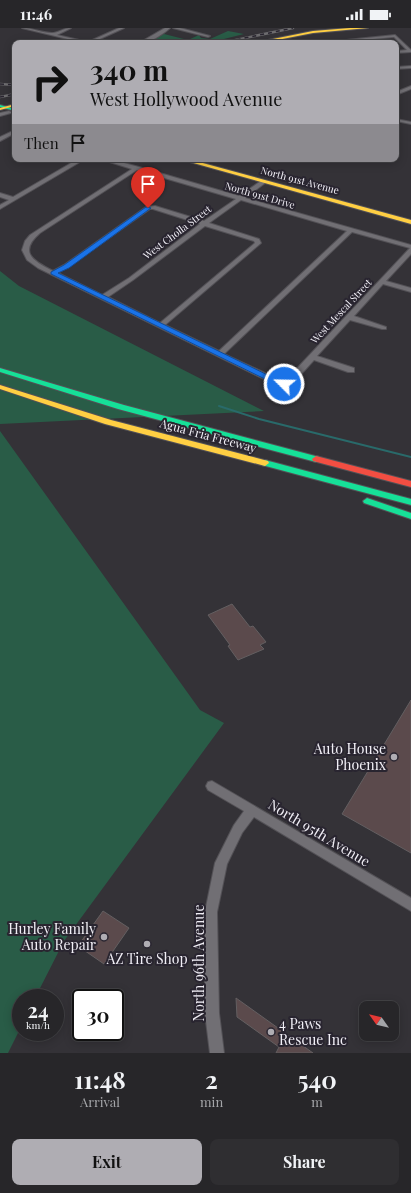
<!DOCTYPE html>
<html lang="en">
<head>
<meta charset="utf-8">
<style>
	body { margin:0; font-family:"Playfair Display",serif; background:#2f2e31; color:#f1f3f6; height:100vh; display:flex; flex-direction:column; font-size:15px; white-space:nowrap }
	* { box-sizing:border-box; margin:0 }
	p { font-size:13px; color:#a4a5a8 }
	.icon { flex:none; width:22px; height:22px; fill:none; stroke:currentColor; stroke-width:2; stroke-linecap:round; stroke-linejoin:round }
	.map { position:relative; height:1025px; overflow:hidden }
	.side { display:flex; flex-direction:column; background:#272629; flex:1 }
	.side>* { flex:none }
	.hud { position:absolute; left:12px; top:12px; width:387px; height:122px; border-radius:8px; box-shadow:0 2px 10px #0003,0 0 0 1px #434346; background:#afadb3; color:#111; overflow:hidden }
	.needle { width:26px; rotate:304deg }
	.buttons { position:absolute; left:359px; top:973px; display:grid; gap:8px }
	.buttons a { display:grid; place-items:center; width:40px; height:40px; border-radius:8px; background:#272629; box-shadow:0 2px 10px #0003,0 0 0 1px #434346; font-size:20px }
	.speed { position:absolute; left:12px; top:961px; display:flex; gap:8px; font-size:20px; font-weight:700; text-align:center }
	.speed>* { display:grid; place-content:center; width:52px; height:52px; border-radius:50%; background:#272629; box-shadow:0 2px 10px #0003,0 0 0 1px #434346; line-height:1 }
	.speed small { font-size:10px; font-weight:400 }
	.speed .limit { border:2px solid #111; border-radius:6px; background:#fff; color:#111 }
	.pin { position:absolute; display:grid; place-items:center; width:34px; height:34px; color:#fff; margin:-41px -17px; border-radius:50% 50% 50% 0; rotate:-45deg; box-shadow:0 0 4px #0007 }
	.pin .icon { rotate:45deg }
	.me { position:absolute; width:44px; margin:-22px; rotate:293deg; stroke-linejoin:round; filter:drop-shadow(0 0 3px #0008) }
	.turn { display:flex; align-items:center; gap:14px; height:84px; padding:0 12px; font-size:18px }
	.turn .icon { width:52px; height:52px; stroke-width:2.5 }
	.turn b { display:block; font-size:28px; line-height:34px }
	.then { display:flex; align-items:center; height:38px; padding:0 12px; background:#0003; gap:8px; font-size:15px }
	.eta { display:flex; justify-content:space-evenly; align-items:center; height:68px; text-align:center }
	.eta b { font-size:24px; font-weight:700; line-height:28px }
	.cta { display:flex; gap:8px; margin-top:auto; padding:8px 12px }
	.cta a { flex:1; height:46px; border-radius:8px; background:#afadb3; color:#111; font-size:16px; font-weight:700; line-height:46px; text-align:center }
	.cta a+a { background:#2f2e31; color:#f1f3f6 }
	.status { display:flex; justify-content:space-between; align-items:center; height:28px; padding:0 20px; background:#272629; direction:ltr }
	.status svg { height:11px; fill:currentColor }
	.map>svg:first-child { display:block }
	.green { fill:#295c47 }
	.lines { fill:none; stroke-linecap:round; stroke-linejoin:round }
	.stream { stroke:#296a6a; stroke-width:2 }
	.building { fill:#5b4a4c; stroke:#635f61 }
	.street-casing { stroke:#535156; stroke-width:2 }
	.fast-casing { stroke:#535156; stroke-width:2 }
	.slow-casing { stroke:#535156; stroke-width:2 }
	.jam-casing { stroke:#535156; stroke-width:2 }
	.street { fill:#716f74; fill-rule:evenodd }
	.fast { fill:#16e098; fill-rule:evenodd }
	.slow { fill:#ffcf43; fill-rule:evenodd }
	.jam { fill:#f24e42; fill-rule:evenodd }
	.rail-casing { stroke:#6d6c6f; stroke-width:2.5 }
	.rail { stroke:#292530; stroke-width:1.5; stroke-dasharray:4; stroke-linecap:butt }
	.route { fill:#1a73e8; stroke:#114b97 }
	.poi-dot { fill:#afadb3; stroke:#292530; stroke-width:1.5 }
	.labels { text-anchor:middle; stroke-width:4; stroke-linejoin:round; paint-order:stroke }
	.far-street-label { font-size:10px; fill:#f1eff6; stroke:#292530 }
	.street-label { font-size:12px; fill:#f1eff6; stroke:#292530 }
	.near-poi-label { font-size:14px; fill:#f1eff6; stroke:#292530; text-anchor:end }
	.near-street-label { font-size:14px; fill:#f1eff6; stroke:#292530 }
</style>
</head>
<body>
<div class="status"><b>11:46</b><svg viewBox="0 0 49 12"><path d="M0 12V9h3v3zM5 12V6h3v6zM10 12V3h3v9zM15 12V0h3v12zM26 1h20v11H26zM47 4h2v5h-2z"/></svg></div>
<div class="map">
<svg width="411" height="1025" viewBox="0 0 411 1025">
	<rect width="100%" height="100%" fill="#343237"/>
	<g class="green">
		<path d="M 228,3 L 244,6 L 208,15 L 144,15 L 164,6 L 188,12 L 199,7 L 201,10 L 210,11 Z"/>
		<path d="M 0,243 L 19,258 L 264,383 L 0,396 Z"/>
		<path d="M 0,403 L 200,682 L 224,695 L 64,913 L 35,970 L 21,970 L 21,999 L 8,1025 L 0,1025 Z"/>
	</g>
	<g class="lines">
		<path class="stream" d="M 219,378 L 259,391 L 411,429"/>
	</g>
	<g class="building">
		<path d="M 232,576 L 250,599 L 253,598 L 266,614 L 260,617 L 264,621 L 238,632 L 228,618 L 230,617 L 208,587 Z"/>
		<path d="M 411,672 L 411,825 L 342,786 Z"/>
		<path d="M 103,883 L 129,900 L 104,936 L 78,918 Z"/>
		<path d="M 236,970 L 313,1025 L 276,1025 L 279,1019 L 237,989 Z"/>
	</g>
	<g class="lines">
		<g class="street-casing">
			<g id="street">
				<path d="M 22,0 C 32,0 42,5 52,5 C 58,5 64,0 71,0 L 57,7 L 88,14 L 119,0 L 124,0 L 91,15 L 84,15 Z"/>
				<path d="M 165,0 L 170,0 C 162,7 150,15 139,15 Z"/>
				<path d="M 173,0 L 180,0 L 210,8 L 208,9 Z"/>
				<path d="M 395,7 L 411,22 L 411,24 L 396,25 L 396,23 L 407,22 L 394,9 L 332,15 L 317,15 Z"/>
				<path d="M 411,38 L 411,40 L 396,41 L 396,39 Z"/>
				<path d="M 411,58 L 411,61 L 396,67 L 396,64 Z"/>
				<path d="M 9,83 L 11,84 L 11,85 L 0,88 L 0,85 Z"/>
				<path d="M 396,91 L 411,94 L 411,96 L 396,93 Z"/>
				<path d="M 15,102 L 15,105 L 0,113 L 0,109 Z"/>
				<path d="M 78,131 L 85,131 L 0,181 L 0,177 L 9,172 L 0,169 L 0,165 L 13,169 Z"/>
				<path d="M 100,131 L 109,131 L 139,139 L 239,168 L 261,153 L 265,153 L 265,155 L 245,170 L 411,217 L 411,226 L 386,253 L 411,260 L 411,264 L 383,256 L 354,288 L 386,299 L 386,301 L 382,301 L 350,292 L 317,328 L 354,340 L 354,344 L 348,344 L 314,332 L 294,354 L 284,358 L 274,356 L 38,240 L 27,232 L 22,222 L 25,213 L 30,207 L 132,141 ZM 137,142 L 236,171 L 204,193 L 155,178 L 146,179 L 64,237 L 53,243 C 33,233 18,224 40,205 ZM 241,172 L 347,203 L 219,323 L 165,297 L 261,215 L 259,211 L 209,195 ZM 150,181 L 153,181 L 200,196 L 129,250 L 102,267 L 58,245 L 68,239 ZM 205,198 L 254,213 L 255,215 L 160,295 L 108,269 L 133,252 ZM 352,204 L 410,220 L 288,350 L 283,353 L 280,352 L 224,326 Z"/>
				<path d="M 212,753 L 411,870 L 411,883 L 254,789 L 242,805 L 227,836 L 217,884 L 219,985 L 224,1025 L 210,1025 L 205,985 L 205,884 L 215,835 L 234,797 L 244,783 L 208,762 L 206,758 L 208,754 Z"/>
			</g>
		</g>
		<g class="fast-casing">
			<g id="fast">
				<path d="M 0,77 L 15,81 L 15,83 L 0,79 Z"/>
				<path d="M 0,340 L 124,377 L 319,429 L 320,431 L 316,434 L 118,381 L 0,344 Z"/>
				<path d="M 265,432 L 411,471 L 411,477 L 262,437 L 261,435 Z"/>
				<path d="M 367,470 L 411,485 L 411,491 L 364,475 L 363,473 Z"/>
			</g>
		</g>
		<g class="slow-casing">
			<g id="slow">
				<path d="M 350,0 L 368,0 L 313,5 L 262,15 L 253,15 L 313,3 Z"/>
				<path d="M 15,76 L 15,78 L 0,82 L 0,80 Z"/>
				<path d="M 179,131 L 188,131 L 411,192 L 411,196 Z"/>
				<path d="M 0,357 L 111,392 L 268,433 L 269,435 L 265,438 L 105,396 L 0,361 Z"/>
			</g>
		</g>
		<g class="jam-casing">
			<path id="jam" d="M 316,428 L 411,453 L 411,459 L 313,433 L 312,431 Z"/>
		</g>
		<use href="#street" class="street"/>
		<use href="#fast" class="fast"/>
		<use href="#slow" class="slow"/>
		<use href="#jam" class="jam"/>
		<g class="rail-casing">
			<g id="rail">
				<path d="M 221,15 L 293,0"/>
				<path d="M 0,56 L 15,57"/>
				<path d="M 0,69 L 15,66"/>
			</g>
		</g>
		<use href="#rail" class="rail"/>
	</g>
	<path class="route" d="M 146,179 L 151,180 L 69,240 L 58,245 L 280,353 L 286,354 L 286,357 L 275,356 L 51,246 L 51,244 L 64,237 Z"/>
	<g class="poi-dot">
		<circle cx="394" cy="729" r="4"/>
		<circle cx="104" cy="909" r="4"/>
		<circle cx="147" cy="916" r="4"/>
		<circle cx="271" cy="1004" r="4"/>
	</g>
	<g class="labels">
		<g class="far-street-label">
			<text transform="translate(300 152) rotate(15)" y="4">North 91st Avenue</text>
			<text transform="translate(260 167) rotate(16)" y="4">North 91st Drive</text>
			<text transform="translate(177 204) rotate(-37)" y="4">West Cholla Street</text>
			<text transform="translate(341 283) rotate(-47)" y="4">West Mescal Street</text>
		</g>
		<g class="street-label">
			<text transform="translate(208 408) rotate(15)" y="4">Agua Fria Freeway</text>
		</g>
		<g class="near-poi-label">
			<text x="386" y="726">Auto House<tspan x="386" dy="16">Phoenix</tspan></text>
			<text x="96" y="906">Hurley Family<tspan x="96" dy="16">Auto Repair</tspan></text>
			<text x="147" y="936" text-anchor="middle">AZ Tire Shop</text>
			<text x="279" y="1001" text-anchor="start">4 Paws<tspan x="279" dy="16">Rescue Inc</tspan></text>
		</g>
		<g class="near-street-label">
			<text transform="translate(319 805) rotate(31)" y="5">North 95th Avenue</text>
			<text transform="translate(199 935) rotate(-90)" y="5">North 96th Avenue</text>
		</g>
	</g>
</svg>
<div class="buttons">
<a><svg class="needle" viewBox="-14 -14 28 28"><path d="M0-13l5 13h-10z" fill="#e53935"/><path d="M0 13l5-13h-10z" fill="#a4a5a8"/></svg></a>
</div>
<div class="speed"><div>24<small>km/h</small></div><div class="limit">30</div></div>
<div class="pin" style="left:148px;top:180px;background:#d93025"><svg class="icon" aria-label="arrive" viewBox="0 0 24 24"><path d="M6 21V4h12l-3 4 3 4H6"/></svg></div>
<svg class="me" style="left:284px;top:356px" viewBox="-20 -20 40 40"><circle r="17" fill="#1a73e8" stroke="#fff" stroke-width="3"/><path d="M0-11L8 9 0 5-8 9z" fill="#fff"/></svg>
<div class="hud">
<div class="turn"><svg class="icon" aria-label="right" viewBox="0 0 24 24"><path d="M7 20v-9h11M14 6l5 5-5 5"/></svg><div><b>340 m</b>West Hollywood Avenue</div></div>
<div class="then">Then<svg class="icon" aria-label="arrive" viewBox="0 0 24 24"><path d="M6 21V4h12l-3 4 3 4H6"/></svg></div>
</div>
</div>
<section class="side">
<div class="eta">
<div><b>11:48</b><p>Arrival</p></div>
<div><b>2</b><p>min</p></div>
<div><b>540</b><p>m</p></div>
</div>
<div class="cta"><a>Exit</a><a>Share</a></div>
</section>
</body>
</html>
